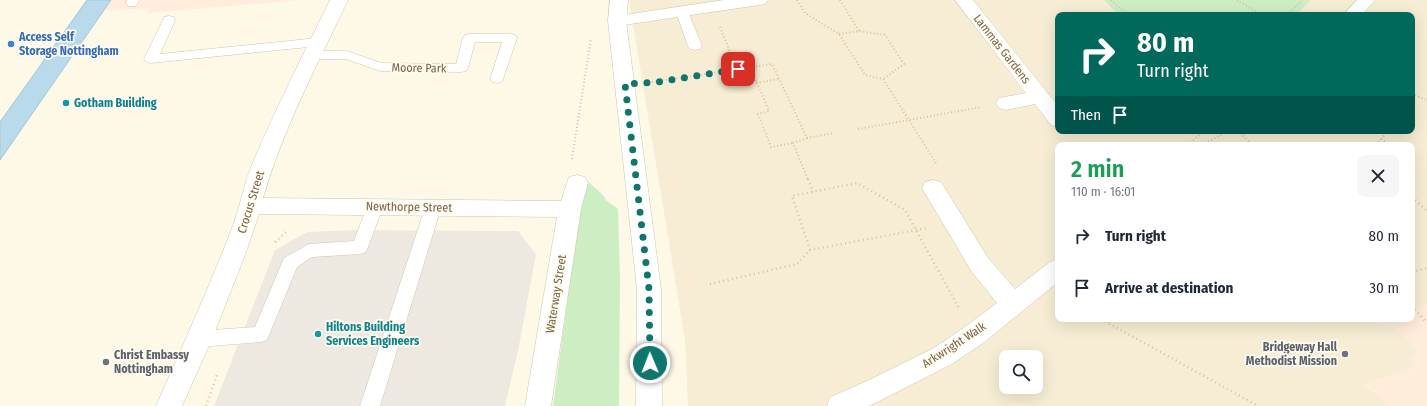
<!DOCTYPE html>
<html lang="en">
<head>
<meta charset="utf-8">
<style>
	body { margin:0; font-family:"Fira Sans Condensed",sans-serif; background:#f6f6f7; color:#1f2937; height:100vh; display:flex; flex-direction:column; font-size:15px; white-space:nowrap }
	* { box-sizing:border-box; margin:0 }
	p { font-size:13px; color:#747a83 }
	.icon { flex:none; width:22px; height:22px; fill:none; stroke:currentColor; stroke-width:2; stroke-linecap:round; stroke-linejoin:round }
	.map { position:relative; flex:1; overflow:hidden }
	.side { position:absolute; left:1055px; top:142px; width:360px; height:180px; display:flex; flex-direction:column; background:#fff; border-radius:8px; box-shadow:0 4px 16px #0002 }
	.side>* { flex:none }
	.banner { position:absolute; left:1055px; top:12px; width:360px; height:122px; border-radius:8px; box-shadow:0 4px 16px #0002; background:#00695c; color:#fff; overflow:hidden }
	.tools { position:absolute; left:999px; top:350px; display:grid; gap:8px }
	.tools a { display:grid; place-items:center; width:44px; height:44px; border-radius:8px; background:#fff; box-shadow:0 4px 16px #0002; font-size:20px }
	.pin { position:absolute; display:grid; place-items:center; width:34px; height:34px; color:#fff; margin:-17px; border-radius:8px; box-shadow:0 2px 6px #0006 }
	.me { position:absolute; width:44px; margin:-22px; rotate:359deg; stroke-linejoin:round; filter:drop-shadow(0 0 3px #0008) }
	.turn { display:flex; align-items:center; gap:14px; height:84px; padding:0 16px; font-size:18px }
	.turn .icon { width:52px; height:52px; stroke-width:2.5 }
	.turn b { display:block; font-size:28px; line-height:34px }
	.then { display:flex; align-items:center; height:38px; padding:0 16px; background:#0003; gap:8px; font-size:15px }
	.round { display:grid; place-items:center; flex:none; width:42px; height:42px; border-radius:8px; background:#f6f6f7 }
	.head { display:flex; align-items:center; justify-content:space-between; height:68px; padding:0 16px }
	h1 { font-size:24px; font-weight:600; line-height:30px; color:#1e9e55 }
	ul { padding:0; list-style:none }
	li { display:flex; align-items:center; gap:12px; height:52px; padding:0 16px }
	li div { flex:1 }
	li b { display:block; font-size:15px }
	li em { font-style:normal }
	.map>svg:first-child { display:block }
	.residential { fill:#f6edd4; fill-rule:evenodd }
	.commercial { fill:#ffecda }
	.industrial { fill:#eee9e0 }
	.green { fill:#cdedc3 }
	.water { fill:#b9daea; stroke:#9ec7dc }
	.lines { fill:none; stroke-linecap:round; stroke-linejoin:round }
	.lane-casing { stroke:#d1c3ab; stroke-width:1 }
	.street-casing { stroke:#d1c3ab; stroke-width:1 }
	.secondary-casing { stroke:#d4c4a8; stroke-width:1 }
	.path-far1 { stroke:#dbc19e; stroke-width:2; stroke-dasharray:1 2.5; stroke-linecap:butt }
	.path { stroke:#dbc19e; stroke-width:2.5; stroke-dasharray:1 3.5; stroke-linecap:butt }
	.lane { fill:#fff; fill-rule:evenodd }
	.street { fill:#fff; fill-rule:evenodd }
	.secondary { fill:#fff; fill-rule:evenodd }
	.route { stroke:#0f766e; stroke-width:7; stroke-dasharray:0 12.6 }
	.shop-dot { fill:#3f7fe0; stroke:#fffcef; stroke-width:1.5 }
	.culture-dot { fill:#0f9aa8; stroke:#fffcef; stroke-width:1.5 }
	.worship-dot { fill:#6b7280; stroke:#fffcef; stroke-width:1.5 }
	.labels { text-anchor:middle; stroke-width:3.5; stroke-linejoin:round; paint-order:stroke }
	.shop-label { font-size:12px; font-weight:bold; fill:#366cbe; stroke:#fffcef; text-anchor:start }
	.street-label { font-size:12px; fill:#7a6348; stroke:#fffcef }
	.culture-label { font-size:12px; font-weight:bold; fill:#0d838f; stroke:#fffcef; text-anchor:start }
	.worship-label { font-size:12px; font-weight:bold; fill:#5b616d; stroke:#fffcef; text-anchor:end }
</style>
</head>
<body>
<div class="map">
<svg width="1427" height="406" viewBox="0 0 1427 406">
	<rect width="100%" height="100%" fill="#fef9e7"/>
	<path class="residential" d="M 629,0 L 1427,0 L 1427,304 L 1412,310 L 1412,145 L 1058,145 L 1058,319 L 1387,319 L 1376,323 L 1393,326 L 1417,349 L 1416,367 L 1364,384 L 1390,406 L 688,406 L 685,340 ZM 1058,15 L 1412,15 L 1412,131 L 1058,131 ZM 1006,357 L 1036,357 L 1036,387 L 1006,387 Z"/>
	<g class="commercial">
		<path d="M 86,0 L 300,0 L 147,13 L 150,8 L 77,12 Z"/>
		<path d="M 1427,304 L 1427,406 L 1390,406 L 1364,383 L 1416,367 L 1410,359 L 1417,349 L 1393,326 L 1375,324 L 1387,319 L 1412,319 L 1412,310 Z"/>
	</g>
	<path class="industrial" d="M 355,230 L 518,231 L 536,254 L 518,351 L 505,406 L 214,406 L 275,250 L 307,232 Z"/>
	<g class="green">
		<path d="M 1104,0 L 1311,0 L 1296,15 L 1119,15 Z"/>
		<path d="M 584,178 L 604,196 L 606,200 L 618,209 L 620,278 L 619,406 L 553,406 Z"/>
	</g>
	<path class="water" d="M 87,0 L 111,0 L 0,160 L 0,122 Z"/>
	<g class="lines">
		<g class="lane-casing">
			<g id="lane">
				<path d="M 127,0 L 139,0 L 136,6 L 128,6 L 126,3 Z"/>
				<path d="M 682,8 L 686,9 L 688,12 L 702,46 L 700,49 L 695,50 L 690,49 L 688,46 L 676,12 L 678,9 Z"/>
				<path d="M 169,16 L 174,17 L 175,20 L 160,54 L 318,38 L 323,39 L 325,42 L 323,45 L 318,46 L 151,63 L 146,62 L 144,59 L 163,20 L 164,17 Z"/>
				<path d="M 470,34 L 510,34 L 515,35 L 517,38 L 502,82 L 497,83 L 492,82 L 490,79 L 502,42 L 475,42 L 468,68 L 466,71 L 461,72 L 380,71 L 346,59 L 312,59 L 307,58 L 305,55 L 307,52 L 312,51 L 347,51 L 381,63 L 456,64 L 463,38 L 465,35 Z"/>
				<path d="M 375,201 L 381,203 L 383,207 L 366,252 L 360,254 L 312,257 L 297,267 L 267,340 L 261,342 L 199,347 L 192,345 L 190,339 L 192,333 L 199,331 L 255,327 L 284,258 L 309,244 L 354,241 L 367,207 L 369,203 Z"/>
				<path d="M 433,202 L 439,204 L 441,208 L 380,406 L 360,406 L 425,208 L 427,204 Z"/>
			</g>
		</g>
		<g class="street-casing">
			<g id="street">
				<path d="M 330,0 L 348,0 C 317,65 283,129 263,198 L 561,201 L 569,177 L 577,175 L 585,177 L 588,183 L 581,209 L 551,406 L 525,406 L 557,217 L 259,214 L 245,255 L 212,339 L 182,406 L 156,406 C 182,347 209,288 232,228 C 240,208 243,187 251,167 C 275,110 303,55 330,0 Z"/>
				<path d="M 724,0 L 768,0 L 765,4 L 759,5 L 617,26 L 611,25 L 608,21 L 611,17 L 617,16 Z"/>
				<path d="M 955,0 L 973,0 L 1058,106 L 1058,127 L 1051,125 L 1035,104 L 1006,110 L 999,108 L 996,103 L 999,98 L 1026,93 Z"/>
				<path d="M 1357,0 L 1375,0 L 1362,15 L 1343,15 Z"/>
				<path d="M 933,180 L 941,182 L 988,258 L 1015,289 L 1050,262 L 1058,259 L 1058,282 L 983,343 L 952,364 L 869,406 L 827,406 L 830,397 L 865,382 L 934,348 L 965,327 L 997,303 L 972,272 L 922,188 L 925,182 Z"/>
			</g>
		</g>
		<g class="secondary-casing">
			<path id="secondary" d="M 610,0 L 628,0 L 626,21 L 661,289 L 662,406 L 636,406 L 637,289 L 608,21 Z"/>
		</g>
		<g class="path-far1">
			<path d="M 797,0 L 805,13 L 839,34 L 865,75 L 883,79 L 936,163"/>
			<path d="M 840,0 L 859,31"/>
			<path d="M 1111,0 L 1128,15"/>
			<path d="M 1237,0 L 1261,15"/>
			<path d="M 1287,15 L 1302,0"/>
			<path d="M 720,27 L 737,69"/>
			<path d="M 839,34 L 859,31 L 885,35 L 904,64 L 883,79"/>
			<path d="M 750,67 L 757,83"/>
			<path d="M 778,79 L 757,83 L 769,111 L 758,114 L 771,147 L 793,143"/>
			<path d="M 652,82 L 772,64 L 807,138 L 834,133"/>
			<path d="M 1412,94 L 1427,100"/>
			<path d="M 858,129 L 982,107"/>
			<path d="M 1238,131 L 1253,145"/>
			<path d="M 1242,134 L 1245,131"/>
			<path d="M 807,138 L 793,143 L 808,180"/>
			<path d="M 1381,139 L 1391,145"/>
			<path d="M 1188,145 L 1204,131"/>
			<path d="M 1202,145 L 1228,131"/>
			<path d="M 1377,145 L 1387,131"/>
			<path d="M 572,159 L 591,38"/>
		</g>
		<g class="path">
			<path d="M 808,179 L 813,192"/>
			<path d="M 1412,197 L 1427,211"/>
			<path d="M 275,242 L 286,232"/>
			<path d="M 810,250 L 792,196 L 857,183 L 905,210 L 960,310"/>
			<path d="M 1412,272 L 1427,268"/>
			<path d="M 710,284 L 797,264 L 810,250 L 927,228"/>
			<path d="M 1412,306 L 1427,323"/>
			<path d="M 1101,319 L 1258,406"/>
			<path d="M 206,406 L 218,372"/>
		</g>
		<use href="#lane" class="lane"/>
		<use href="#street" class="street"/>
		<use href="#secondary" class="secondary"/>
	</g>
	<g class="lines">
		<path class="route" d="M 650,363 L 649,289 L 625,84 L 658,82 L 738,69"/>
	</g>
	<circle class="shop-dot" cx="11" cy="44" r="4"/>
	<g class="culture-dot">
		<circle cx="66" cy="103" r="4"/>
		<circle cx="318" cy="334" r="4"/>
	</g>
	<g class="worship-dot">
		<circle cx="1345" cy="354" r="4"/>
		<circle cx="106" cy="362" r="4"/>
	</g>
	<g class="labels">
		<g class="shop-label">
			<text x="19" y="41">Access Self<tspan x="19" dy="14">Storage Nottingham</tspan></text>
		</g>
		<g class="street-label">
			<text transform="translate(1002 49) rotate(52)" y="4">Lammas Gardens</text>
			<text transform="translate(419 68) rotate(1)" y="4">Moore Park</text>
			<text transform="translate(251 202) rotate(-73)" y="4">Crocus Street</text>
			<text transform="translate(409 207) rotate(1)" y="4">Newthorpe Street</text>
			<text transform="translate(556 294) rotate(-81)" y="4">Waterway Street</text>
			<text transform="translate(954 345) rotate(-33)" y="4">Arkwright Walk</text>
		</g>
		<g class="culture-label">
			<text x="74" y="107">Gotham Building</text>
			<text x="326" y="331">Hiltons Building<tspan x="326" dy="14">Services Engineers</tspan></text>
		</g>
		<g class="worship-label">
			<text x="1337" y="351">Bridgeway Hall<tspan x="1337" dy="14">Methodist Mission</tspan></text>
			<text x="114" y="359" text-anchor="start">Christ Embassy<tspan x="114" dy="14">Nottingham</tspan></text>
		</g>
	</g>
</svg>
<div class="tools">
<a><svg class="icon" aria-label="search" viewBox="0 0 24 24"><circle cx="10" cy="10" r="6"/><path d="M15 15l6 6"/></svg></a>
</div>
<div class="pin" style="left:738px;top:69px;background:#d93025"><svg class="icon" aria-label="arrive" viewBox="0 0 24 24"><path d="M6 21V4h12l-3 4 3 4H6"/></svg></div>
<svg class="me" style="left:650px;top:363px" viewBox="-20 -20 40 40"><circle r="17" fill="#0f766e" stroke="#fff" stroke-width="3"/><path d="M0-11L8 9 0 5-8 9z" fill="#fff"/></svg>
<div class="banner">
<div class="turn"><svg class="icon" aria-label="right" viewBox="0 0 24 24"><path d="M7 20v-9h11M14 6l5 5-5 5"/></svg><div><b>80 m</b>Turn right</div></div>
<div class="then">Then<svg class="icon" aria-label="arrive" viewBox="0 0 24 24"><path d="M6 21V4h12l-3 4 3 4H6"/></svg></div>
</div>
<section class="side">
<div class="head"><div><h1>2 min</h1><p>110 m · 16:01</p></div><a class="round"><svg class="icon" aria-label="close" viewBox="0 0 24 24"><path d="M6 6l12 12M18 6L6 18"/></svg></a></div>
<ul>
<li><svg class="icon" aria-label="right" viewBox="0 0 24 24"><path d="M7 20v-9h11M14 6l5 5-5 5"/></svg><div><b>Turn right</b></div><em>80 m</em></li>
<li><svg class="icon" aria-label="arrive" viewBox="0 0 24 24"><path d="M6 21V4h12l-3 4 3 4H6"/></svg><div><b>Arrive at destination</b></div><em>30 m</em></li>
</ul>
</section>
</div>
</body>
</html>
